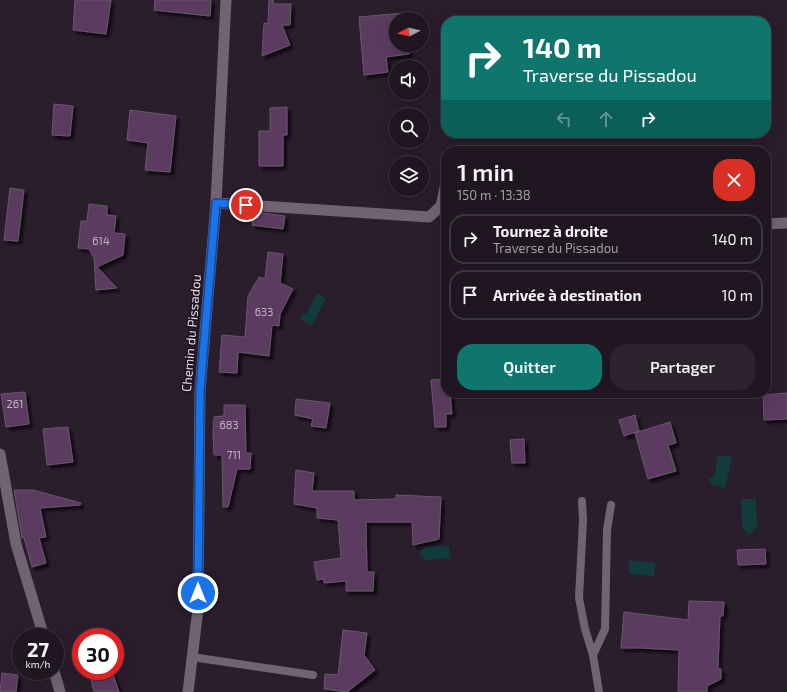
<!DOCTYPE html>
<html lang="fr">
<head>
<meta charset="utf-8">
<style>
	body { margin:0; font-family:"Exo 2",sans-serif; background:#2d232e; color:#f1f3f6; height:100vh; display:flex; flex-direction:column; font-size:15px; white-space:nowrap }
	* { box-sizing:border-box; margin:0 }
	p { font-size:13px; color:#a29fa5 }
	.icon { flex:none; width:22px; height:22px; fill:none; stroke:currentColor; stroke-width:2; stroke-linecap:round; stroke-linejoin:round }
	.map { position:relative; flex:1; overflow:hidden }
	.side { position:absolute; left:441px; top:146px; width:330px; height:252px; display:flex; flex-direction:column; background:#201621; border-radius:16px; box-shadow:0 4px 16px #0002,0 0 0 1px #3d353f }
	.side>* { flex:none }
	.top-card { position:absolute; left:441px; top:16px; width:330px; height:122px; border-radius:16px; box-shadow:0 4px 16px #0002,0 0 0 1px #3d353f; background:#0f766e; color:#fff; overflow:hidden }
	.needle { width:26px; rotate:263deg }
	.fabs { position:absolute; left:389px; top:12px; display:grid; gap:8px }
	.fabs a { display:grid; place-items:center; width:40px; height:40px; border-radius:50%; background:#201621; box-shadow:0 4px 16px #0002,0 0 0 1px #3d353f; font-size:20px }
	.speed { position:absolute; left:12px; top:628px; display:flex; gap:8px; font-size:20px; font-weight:700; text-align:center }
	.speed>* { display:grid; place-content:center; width:52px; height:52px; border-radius:50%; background:#201621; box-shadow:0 4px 16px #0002,0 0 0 1px #3d353f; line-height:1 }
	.speed small { font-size:10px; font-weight:400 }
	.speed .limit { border:6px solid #d22; background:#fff; color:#111 }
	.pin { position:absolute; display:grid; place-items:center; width:34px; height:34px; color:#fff; margin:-17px; border:2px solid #fff; border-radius:50%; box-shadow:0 1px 4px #0007 }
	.me { position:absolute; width:44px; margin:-22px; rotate:0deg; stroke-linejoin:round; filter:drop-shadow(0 0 3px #0008) }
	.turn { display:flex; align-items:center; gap:14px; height:84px; padding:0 16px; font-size:18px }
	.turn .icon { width:52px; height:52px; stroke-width:2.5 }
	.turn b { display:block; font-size:28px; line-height:34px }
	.lanes { display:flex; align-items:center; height:38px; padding:0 16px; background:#0003; justify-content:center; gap:20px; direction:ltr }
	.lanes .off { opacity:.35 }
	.round { display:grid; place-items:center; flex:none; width:42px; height:42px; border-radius:16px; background:#2d232e }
	.headline { display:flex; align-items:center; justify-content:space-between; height:68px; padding:0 16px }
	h1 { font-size:24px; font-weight:600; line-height:30px }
	.action { display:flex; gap:8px; margin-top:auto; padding:8px 16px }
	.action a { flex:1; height:46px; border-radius:16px; background:#0f766e; color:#fff; font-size:16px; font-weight:600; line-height:46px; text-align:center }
	.action a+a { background:#2d232e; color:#f1f3f6 }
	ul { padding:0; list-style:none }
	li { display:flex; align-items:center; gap:12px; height:50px; margin:0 8px 6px; padding:0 8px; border:2px solid #3d353f; border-radius:16px }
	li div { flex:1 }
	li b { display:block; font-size:15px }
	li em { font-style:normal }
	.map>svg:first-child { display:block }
	.water { fill:#113b3d }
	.building { fill:#5b3a61; stroke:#67596a; filter:url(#shadow) }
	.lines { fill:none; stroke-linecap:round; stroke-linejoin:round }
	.service { stroke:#726374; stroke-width:8 }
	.minor { stroke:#726374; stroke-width:11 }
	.route-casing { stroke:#114b97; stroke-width:10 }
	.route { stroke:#1a73e8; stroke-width:7 }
	.labels { text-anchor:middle; stroke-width:3.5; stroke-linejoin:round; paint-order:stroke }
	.number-label { font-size:11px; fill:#c2b3c4 }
	.street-label { font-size:13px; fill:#e4dbe5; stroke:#201422 }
</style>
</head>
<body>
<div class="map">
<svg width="787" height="692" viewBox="0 0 787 692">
	<defs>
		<filter id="shadow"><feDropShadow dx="3.5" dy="3.5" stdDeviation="1" flood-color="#0009"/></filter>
	</defs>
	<rect width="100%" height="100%" fill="#2a1d2c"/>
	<g class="water">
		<path d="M 317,293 L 326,298 L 312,326 L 300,319 L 303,313 L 306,314 Z"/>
		<path d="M 718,455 L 732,457 L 725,488 L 712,485 L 709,481 L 709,479 L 714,476 Z"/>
		<path d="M 741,499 L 756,499 L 757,528 L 754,529 L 752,533 L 749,534 L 745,531 L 744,529 L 742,529 Z"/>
		<path d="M 449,546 L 450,558 L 425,560 L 419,554 L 421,550 L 424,549 L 424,547 Z"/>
		<path d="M 629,560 L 655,563 L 654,576 L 629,574 Z"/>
	</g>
	<g class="building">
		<path d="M 75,0 L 111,0 L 106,34 L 73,30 Z"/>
		<path d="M 155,0 L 211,0 L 210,16 L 154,10 Z"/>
		<path d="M 269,0 L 273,0 L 274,4 L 291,4 L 290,25 L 282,25 L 290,45 L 262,56 L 264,23 L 268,24 Z"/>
		<path d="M 404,13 L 405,19 L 396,19 L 396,45 L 408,45 L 409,54 L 386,57 L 388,72 L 364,75 L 359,17 Z"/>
		<path d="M 54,104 L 73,106 L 70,136 L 52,135 Z"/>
		<path d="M 287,107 L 287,135 L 283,135 L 283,166 L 259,166 L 259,131 L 270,131 L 270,108 Z"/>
		<path d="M 130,110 L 176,116 L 170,172 L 145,170 L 148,143 L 127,140 Z"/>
		<path d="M 10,188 L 24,190 L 18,241 L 4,240 Z"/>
		<path d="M 89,204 L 107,206 L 107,215 L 116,216 L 114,233 L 125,234 L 123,255 L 97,267 L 117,288 L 96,290 L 94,258 L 89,249 L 78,248 L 81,221 L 87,221 Z"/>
		<path d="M 254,212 L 285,216 L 283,229 L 252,225 Z"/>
		<path d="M 268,252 L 283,254 L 280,283 L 293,289 L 280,314 L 279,326 L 272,325 L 269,356 L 238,352 L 237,373 L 219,372 L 222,335 L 245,337 L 248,296 L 259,277 L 265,279 Z"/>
		<path d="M 446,379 L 446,393 L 450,393 L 452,414 L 446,414 L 446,427 L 435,427 L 431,380 Z"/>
		<path d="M 25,392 L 29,424 L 6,427 L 1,394 Z"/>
		<path d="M 787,393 L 787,419 L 764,420 L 763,395 Z"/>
		<path d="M 296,399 L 330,403 L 326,428 L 311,426 L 313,419 L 295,415 Z"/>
		<path d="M 224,405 L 245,405 L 246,453 L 251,453 L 250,469 L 237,469 L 228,507 L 223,507 L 222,455 L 214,455 L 213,433 L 214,417 L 224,416 Z"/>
		<path d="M 635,415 L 639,431 L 624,436 L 619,420 Z"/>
		<path d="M 670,422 L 676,443 L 668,445 L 676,471 L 648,479 L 635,433 Z"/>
		<path d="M 68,427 L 73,462 L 47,465 L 43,429 Z"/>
		<path d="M 524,439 L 525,463 L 512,463 L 510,440 Z"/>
		<path d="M 296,470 L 314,473 L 312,491 L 354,491 L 354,500 L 396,499 L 396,495 L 441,497 L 439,539 L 413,545 L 412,522 L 366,522 L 367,572 L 374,572 L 373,591 L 346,591 L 346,581 L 324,583 L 324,579 L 317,580 L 314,562 L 341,558 L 338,520 L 317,518 L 317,508 L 294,504 Z"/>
		<path d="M 14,490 L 33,490 L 81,503 L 80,505 L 40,508 L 46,537 L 39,538 L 46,563 L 32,567 L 24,538 L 22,538 Z"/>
		<path d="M 765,549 L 766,564 L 738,565 L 737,550 Z"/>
		<path d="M 689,601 L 724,602 L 723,616 L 720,616 L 718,668 L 721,669 L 721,679 L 707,686 L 707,692 L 678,692 L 679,650 L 641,648 L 621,648 L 624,612 L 688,620 Z"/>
		<path d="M 343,630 L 367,633 L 364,655 L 375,670 L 347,692 L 324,689 L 325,674 L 338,675 Z"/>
		<path d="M 89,671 L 112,671 L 119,692 L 94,692 Z"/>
		<path d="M 2,673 L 18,675 L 16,692 L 0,692 Z"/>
	</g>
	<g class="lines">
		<g class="service">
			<path d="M 582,501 L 583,520 L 579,598 L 585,629 L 593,655"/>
			<path d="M 192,657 L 313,675"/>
			<path d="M 599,692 L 593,655 L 605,629 L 607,530 L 611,505"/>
		</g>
		<g class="minor">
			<path d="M 216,203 L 429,217 L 441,206 L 446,183"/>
			<path d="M 766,224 L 787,223"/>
			<path d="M 0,454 L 16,544 L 44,637"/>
			<path d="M 54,671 L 60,692"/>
			<path d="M 188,692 L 198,609 L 200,391 L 216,203 L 226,0"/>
		</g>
	</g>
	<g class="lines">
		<g class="route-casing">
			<path id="route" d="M 198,593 L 200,391 L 216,203 L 246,205"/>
		</g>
		<use href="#route" class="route"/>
	</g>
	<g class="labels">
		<g class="number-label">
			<text x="101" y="245">614</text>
			<text x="264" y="316">633</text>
			<text x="15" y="408">261</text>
			<text x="229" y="429">683</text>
			<text x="234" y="459">711</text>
		</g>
		<g class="street-label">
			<text transform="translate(191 333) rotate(-85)" y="5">Chemin du Pissadou</text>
		</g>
	</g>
</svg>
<div class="fabs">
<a><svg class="needle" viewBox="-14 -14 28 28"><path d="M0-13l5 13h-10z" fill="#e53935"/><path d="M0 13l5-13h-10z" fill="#a29fa5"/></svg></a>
<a><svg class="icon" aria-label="sound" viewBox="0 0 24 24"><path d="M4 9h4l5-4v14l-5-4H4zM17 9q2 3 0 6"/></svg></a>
<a><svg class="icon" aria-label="search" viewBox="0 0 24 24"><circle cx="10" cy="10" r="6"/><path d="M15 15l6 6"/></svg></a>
<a><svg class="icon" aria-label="layers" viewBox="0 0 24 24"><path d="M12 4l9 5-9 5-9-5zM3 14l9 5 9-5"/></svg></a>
</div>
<div class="speed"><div>27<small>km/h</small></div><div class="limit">30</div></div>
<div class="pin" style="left:246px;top:205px;background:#d93025"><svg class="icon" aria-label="arrive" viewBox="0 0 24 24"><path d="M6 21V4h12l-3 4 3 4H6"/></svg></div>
<svg class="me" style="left:198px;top:593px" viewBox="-20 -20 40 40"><circle r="17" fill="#1a73e8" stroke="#fff" stroke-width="3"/><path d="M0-11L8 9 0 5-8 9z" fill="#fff"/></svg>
<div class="top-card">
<div class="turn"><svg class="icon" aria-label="right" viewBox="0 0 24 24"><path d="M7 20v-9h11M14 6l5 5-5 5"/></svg><div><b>140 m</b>Traverse du Pissadou</div></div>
<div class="lanes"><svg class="icon off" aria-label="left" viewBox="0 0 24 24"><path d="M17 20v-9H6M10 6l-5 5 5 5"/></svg><svg class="icon off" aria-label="ahead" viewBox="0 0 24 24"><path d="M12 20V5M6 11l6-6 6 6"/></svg><svg class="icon" aria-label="right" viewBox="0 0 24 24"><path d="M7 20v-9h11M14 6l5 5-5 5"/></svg></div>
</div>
<section class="side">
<div class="headline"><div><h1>1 min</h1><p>150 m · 13:38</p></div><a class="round" style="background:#d93025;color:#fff"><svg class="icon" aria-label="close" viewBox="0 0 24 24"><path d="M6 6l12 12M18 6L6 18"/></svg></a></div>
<ul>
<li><svg class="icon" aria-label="right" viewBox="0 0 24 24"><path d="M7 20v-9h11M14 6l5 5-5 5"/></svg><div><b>Tournez à droite</b><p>Traverse du Pissadou</p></div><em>140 m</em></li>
<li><svg class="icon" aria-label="arrive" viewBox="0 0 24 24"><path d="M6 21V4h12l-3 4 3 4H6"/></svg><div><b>Arrivée à destination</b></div><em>10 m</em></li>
</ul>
<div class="action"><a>Quitter</a><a>Partager</a></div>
</section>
</div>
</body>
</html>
